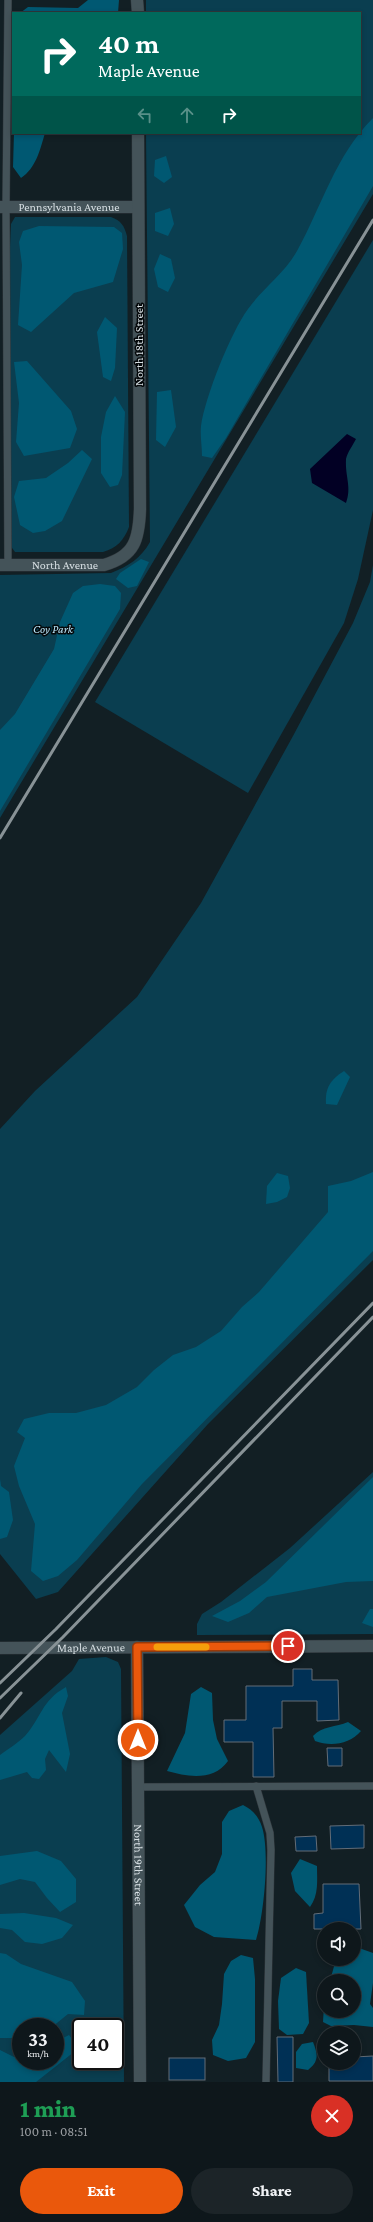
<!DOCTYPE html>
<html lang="en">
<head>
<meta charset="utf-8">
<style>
	body { margin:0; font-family:"Crimson Pro",serif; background:#1c2428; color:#f1f3f6; height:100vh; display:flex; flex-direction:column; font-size:15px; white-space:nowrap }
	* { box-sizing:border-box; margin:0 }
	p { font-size:13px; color:#9b9fa3 }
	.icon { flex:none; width:22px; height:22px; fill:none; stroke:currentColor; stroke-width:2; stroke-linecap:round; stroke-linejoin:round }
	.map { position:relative; height:2082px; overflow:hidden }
	.panel { display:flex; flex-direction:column; background:#0e171b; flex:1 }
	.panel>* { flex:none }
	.banner { position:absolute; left:12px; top:12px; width:349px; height:122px; border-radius:0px; box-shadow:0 2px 6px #0003,0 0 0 1px #2e363a; background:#00695c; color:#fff; overflow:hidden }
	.tools { position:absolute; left:317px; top:1922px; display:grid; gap:8px }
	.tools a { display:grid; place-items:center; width:44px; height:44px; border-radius:50%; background:#0e171b; box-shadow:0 2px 6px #0003,0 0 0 1px #2e363a; font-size:20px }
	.speed { position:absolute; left:12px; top:2018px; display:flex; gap:8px; font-size:20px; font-weight:700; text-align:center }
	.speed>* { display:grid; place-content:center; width:52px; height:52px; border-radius:50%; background:#0e171b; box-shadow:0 2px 6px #0003,0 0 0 1px #2e363a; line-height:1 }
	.speed small { font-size:10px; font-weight:400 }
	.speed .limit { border:2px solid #111; border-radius:6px; background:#fff; color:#111 }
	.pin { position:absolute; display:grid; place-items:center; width:34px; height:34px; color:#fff; margin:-17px; border:2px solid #fff; border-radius:50%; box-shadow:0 1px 4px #0007 }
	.me { position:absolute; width:44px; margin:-22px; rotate:0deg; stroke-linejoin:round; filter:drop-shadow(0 0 3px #0008) }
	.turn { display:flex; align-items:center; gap:14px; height:84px; padding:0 20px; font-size:18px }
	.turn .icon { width:52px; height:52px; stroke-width:2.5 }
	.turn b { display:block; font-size:28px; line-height:34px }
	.lanes { display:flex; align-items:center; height:38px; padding:0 20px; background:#0003; justify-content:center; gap:20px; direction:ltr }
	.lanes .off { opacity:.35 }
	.round { display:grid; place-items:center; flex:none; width:42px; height:42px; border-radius:21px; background:#1c2428 }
	.summary { display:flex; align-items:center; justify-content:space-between; height:68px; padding:0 20px }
	h1 { font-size:24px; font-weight:800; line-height:30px; color:#1e9e55 }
	.primary-button { display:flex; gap:8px; margin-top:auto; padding:8px 20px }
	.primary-button a { flex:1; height:46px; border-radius:24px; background:#ea580c; color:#fff; font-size:16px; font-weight:800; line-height:46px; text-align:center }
	.primary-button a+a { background:#1c2428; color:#f1f3f6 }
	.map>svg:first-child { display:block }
	.green { fill:#0a3e50; fill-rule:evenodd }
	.forest { fill:#005872 }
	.water { fill:#020024 }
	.building { fill:#003055; stroke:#626c77 }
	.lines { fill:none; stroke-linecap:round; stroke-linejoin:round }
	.lane-casing { stroke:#30373c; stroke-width:8 }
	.street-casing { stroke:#30373c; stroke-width:13 }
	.secondary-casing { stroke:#30373c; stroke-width:13 }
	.lane { stroke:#445359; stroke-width:7 }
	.street { stroke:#445359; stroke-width:12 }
	.secondary { stroke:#445359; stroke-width:12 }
	.rail { stroke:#889296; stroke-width:3 }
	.route-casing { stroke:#983908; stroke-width:10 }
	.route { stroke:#ea580c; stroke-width:7 }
	.slow { stroke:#f59e0b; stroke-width:7 }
	.labels { text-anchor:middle; stroke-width:3; stroke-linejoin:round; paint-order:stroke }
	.street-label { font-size:12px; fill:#d7dfe3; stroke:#04080a }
	.park-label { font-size:12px; font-style:italic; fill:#bae6fa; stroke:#04080a }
</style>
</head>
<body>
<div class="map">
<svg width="373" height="2082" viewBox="0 0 373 2082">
	<rect width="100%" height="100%" fill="#121f24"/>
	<g class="green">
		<path d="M 146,0 L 373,0 L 373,194 L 0,818 L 0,575 L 111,573 C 129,566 141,558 150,542 L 146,133 L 360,133 L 360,13 L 146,13 Z"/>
		<path d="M 15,217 L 111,217 C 121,221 124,225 127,236 L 129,527 C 124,540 117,548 103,552 L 15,552 L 10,545 L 10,246 L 11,224 Z"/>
		<path d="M 373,240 L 373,510 L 358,579 L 344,623 L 248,793 L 95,702 Z"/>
		<path d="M 373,565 L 373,1260 L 208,1424 L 58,1592 L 36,1599 L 0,1554 L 0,1129 L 35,1091 L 137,997 L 201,903 L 293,736 L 353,623 L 370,582 Z"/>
		<path d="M 373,1472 L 373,1634 L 197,1635 L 197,1624 L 202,1614 L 221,1602 L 290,1548 Z"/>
		<path d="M 106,1657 L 118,1662 L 121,1669 L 124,2082 L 0,2082 L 0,1735 L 72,1671 L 79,1659 ZM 21,2027 L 55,2027 L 55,2061 L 21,2061 ZM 81,2027 L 115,2027 L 115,2061 L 81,2061 Z"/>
	</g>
	<g class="forest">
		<path d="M 88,0 L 119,0 L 118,13 L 20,13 L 28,7 L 78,8 Z"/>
		<path d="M 373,118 L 373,186 L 226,438 L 212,458 L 202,456 C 202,446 200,436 201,426 C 205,397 231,332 248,309 C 263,288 284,274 297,251 C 322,206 335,156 373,118 Z"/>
		<path d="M 14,133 L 45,133 C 40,150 36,168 21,178 L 13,167 Z"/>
		<path d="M 166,156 L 172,177 L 164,183 L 154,176 L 155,160 Z"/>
		<path d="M 170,208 L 174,224 L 168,236 L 155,231 L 155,213 Z"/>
		<path d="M 39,226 L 114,227 L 122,233 L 123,249 L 113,282 L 74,293 L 31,332 L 18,325 L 22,265 L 19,242 L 23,231 Z"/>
		<path d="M 160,254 L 171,259 L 175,278 L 168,292 L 158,287 L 154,269 Z"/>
		<path d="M 105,317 L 117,328 L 115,368 L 111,381 L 103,377 L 97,332 Z"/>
		<path d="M 27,361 L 71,411 L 77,429 L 70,448 L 24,456 L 16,442 L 19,403 L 14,362 Z"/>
		<path d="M 171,390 L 176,427 L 165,447 L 156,440 L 157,392 Z"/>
		<path d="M 115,396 L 125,412 L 122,475 L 118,485 L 110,487 L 101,473 L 101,437 L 106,412 Z"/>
		<path d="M 82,450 L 92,459 L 62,521 L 45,531 L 33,533 L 20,525 L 14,497 L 19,481 L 46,478 L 68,463 Z"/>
		<path d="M 141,559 L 149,562 L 137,586 L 128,588 L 116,579 L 120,573 Z"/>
		<path d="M 100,584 L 115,586 L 121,593 L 120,609 L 0,811 L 0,730 L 15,714 L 54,649 L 60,622 L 73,593 L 83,586 Z"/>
		<path d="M 344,1071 L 350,1077 L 337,1105 L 326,1104 C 325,1088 330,1080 344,1071 Z"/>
		<path d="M 373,1172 L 373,1251 L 142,1484 L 77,1560 L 58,1576 L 43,1581 L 31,1571 L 35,1524 L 19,1486 L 14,1466 L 25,1438 L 17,1432 L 24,1419 L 49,1413 L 76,1413 L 106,1405 L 137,1387 L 154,1370 L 173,1355 L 196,1347 L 221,1331 L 242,1307 L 259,1292 L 328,1212 L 328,1186 L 351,1181 Z"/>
		<path d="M 277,1173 L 288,1176 L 290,1188 L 287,1197 L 277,1202 L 266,1204 L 267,1186 Z"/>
		<path d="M 373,1477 L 373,1581 L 346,1582 L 267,1597 L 249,1613 L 228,1622 L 212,1616 L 240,1601 L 266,1582 Z"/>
		<path d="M 0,1479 L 1,1486 L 9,1492 L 13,1520 L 7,1537 L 0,1539 Z"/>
		<path d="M 370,1609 L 373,1609 L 373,1627 L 362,1623 Z"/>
		<path d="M 66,1687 L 68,1696 L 62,1713 L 70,1754 L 66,1772 L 49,1750 L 45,1759 L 46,1770 L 39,1779 L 32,1778 L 27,1772 L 0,1780 L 0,1755 C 8,1749 18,1743 25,1736 C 42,1717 41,1701 66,1687 Z"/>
		<path d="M 201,1687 L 212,1693 L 213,1720 L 217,1739 L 228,1761 C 214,1781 188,1777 167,1771 L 185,1733 L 191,1694 Z"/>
		<path d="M 348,1722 L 361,1731 C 350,1744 331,1747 315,1741 L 313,1736 C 322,1726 336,1727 348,1722 Z"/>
		<path d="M 243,1805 C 253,1810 259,1817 262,1827 C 270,1852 264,1915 256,1940 L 214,1937 L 195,1927 L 184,1905 L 200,1885 L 215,1872 L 222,1854 L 222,1822 L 229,1811 Z"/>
		<path d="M 37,1851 L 61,1861 L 76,1879 L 76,1902 L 60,1912 L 47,1898 L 35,1882 L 20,1879 L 0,1885 L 0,1856 Z"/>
		<path d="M 300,1859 L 317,1866 C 317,1880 319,1895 310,1907 L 295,1891 L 291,1873 Z"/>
		<path d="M 24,1913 L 56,1918 L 73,1925 L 62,1938 L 42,1944 L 25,1942 L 12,1930 L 0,1928 L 0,1914 Z"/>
		<path d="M 359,1948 L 373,1953 L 373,1983 L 370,2004 L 373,2008 L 373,2027 L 354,2025 L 331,2026 L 323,2022 L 324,2005 L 324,2011 L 354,2011 L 354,1981 L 330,1981 L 336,1959 L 354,1959 L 354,1950 Z"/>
		<path d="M 0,1953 L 6,1954 L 21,1964 L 72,1982 L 85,2001 L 84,2015 L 68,2014 L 52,2027 L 21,2027 L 21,2038 L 0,2038 Z"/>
		<path d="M 241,1955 L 253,1958 L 255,1979 L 255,2042 L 246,2058 L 228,2061 L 213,2055 L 212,2040 L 219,2025 L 222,2004 L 224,1974 L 231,1961 Z"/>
		<path d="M 296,1968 L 306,1972 L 309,2023 L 303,2034 L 287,2035 L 279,2029 L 278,2001 L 281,1978 Z"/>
		<path d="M 69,2035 L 79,2048 L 36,2082 L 0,2082 L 0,2050 L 14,2057 L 21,2056 L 21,2061 L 55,2061 L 55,2042 Z"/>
		<path d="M 313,2042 C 318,2055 319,2061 308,2070 L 296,2068 L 296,2052 L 302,2044 Z"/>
	</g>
	<path class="water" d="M 347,434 L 356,439 C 353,445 347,453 346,459 C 345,477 352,487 346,503 L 312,483 L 310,469 Z"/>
	<g class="building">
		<path d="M 293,1669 L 312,1669 L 312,1680 L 338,1680 L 339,1720 L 317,1721 L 317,1701 L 282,1701 L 282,1728 L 273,1728 L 274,1777 L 253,1777 L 253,1742 L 224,1742 L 224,1720 L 246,1720 L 246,1686 L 293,1686 Z"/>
		<path d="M 327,1748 L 342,1748 L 342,1766 L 328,1766 Z"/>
		<path d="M 364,1825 L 364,1848 L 331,1849 L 330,1826 Z"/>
		<path d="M 316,1836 L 317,1851 L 296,1851 L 295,1837 Z"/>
		<path d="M 323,1884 L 359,1884 L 361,1929 L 314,1929 L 314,1914 L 323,1913 Z"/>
		<path d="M 277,2037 L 293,2037 L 293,2082 L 278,2082 Z"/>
		<path d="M 373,2056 L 373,2081 L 329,2081 L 329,2063 L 354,2063 L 354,2057 Z"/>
		<rect x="169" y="2058" width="36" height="22"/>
	</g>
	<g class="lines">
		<g class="lane-casing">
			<g id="lane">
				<path d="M 8,0 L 6,207 L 8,565"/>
				<path d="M 256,1786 L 270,1833 L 271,1850 L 266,2082"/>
				<path d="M 138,1787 L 373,1786"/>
			</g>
		</g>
		<g class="street-casing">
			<g id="street">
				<path d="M 137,0 L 138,13"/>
				<path id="s1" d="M 0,207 L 138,207"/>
				<path id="s2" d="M 0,565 L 104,565 C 135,556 139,539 140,509 L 138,133"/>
			</g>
		</g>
		<g class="secondary-casing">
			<g id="secondary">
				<path id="s3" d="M 137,1647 L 140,2082"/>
				<path id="s4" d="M 0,1648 L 373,1646"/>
			</g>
		</g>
		<use href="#lane" class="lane"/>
		<use href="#street" class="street"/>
		<use href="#secondary" class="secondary"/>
		<g class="rail">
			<path d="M 0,838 L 373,220"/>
			<path d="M 0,1683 L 56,1629 L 373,1303"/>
			<path d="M 0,1698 L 63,1637 L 373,1317"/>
			<path d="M 0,1718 L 21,1693"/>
		</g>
	</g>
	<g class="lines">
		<g class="route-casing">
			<path id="route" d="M 138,1740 L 137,1647 L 288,1646"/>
		</g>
		<use href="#route" class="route"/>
		<path class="slow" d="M 157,1647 L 206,1647"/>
	</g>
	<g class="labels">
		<g class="street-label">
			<text dy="4" stroke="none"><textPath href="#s1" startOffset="69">Pennsylvania Avenue</textPath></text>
			<text transform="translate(139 345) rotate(-90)" y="4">North 18th Street</text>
			<text dy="4" stroke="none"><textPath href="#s2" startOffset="65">North Avenue</textPath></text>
			<text dy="4" stroke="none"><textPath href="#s4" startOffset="91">Maple Avenue</textPath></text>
			<text dy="4" stroke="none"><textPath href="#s3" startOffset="218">North 19th Street</textPath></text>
		</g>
		<g class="park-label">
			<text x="53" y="633">Coy Park</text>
		</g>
	</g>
</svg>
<div class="tools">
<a><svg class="icon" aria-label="sound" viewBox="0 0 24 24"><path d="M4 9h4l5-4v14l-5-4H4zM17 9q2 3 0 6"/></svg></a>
<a><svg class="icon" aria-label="search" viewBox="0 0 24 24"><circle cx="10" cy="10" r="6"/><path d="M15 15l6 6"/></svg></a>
<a><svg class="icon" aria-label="layers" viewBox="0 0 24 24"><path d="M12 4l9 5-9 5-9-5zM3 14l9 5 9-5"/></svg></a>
</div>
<div class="speed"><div>33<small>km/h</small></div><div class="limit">40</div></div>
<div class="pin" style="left:288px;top:1646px;background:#d93025"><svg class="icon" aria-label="arrive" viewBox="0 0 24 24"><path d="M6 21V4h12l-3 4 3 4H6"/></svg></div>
<svg class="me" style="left:138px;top:1740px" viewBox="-20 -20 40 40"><circle r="17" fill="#ea580c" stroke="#fff" stroke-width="3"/><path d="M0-11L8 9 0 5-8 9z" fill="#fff"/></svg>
<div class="banner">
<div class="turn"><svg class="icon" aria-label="right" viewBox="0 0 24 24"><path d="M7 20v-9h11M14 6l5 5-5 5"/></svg><div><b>40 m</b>Maple Avenue</div></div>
<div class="lanes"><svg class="icon off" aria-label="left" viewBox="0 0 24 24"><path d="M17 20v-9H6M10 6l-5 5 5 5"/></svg><svg class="icon off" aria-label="ahead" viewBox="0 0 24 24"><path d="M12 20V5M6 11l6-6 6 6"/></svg><svg class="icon" aria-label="right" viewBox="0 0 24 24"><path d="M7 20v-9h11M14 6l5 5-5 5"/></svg></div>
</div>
</div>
<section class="panel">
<div class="summary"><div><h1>1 min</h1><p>100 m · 08:51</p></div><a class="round" style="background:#d93025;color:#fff"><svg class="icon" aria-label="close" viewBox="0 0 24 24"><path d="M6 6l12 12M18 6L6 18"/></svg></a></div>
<div class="primary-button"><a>Exit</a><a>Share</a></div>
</section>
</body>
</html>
